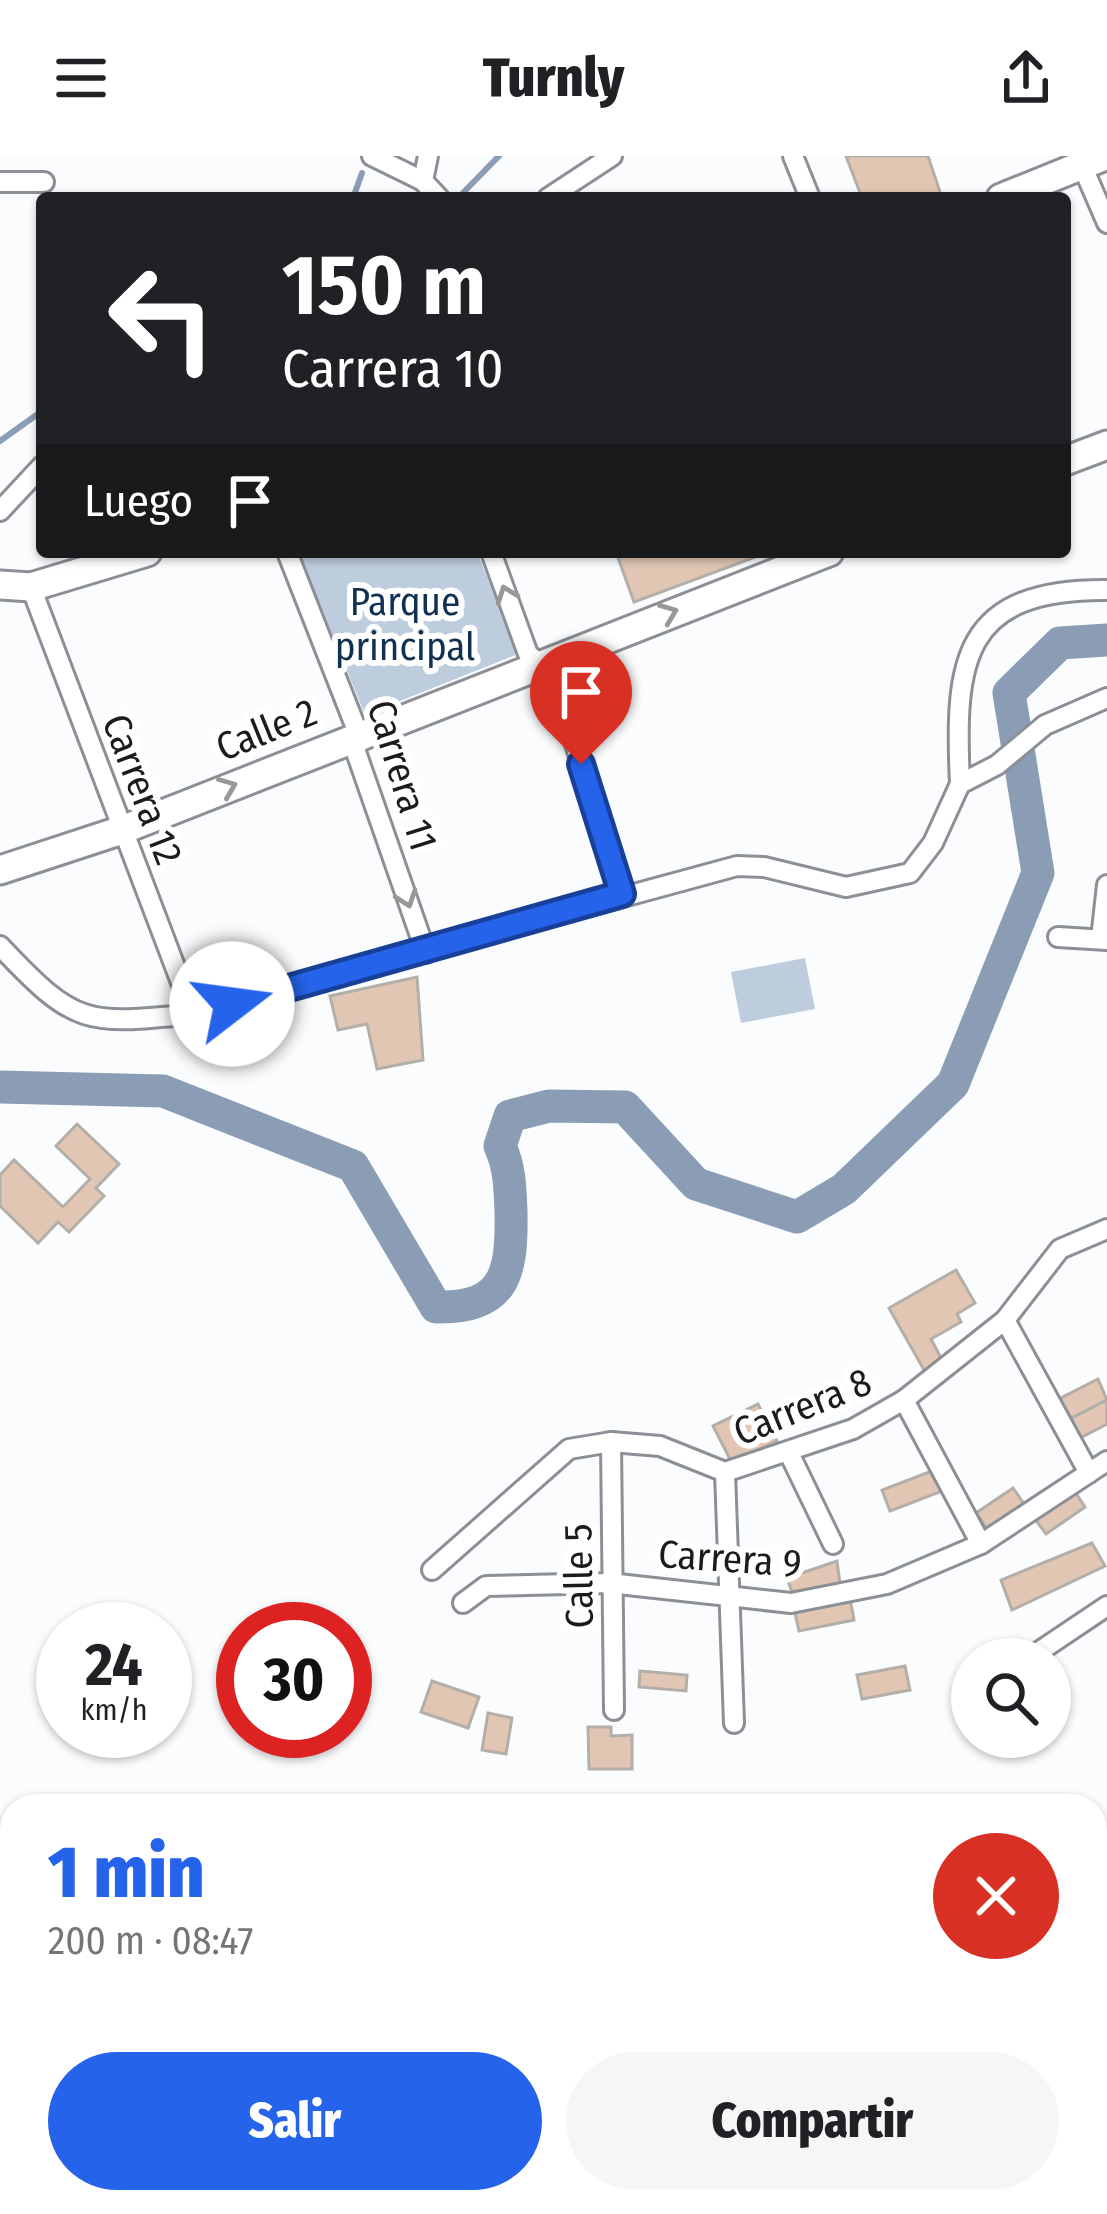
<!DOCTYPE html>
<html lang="es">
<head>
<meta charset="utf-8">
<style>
	body { margin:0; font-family:"Fira Sans Condensed",sans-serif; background:#f6f6f6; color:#202124; height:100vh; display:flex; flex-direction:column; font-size:45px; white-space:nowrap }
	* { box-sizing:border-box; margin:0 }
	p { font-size:39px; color:#757577 }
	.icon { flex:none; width:66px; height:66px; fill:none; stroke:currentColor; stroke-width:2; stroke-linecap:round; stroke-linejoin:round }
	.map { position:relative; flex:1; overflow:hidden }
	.sheet { position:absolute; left:0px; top:1638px; width:1107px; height:420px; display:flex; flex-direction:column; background:#fff; border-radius:36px 36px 0 0; box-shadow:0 3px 9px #0004 }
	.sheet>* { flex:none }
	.banner { position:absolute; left:36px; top:36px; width:1035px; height:366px; border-radius:12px; box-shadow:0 3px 9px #0004; background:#202124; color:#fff; overflow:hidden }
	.fabs { position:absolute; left:951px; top:1482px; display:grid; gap:24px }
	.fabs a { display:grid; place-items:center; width:120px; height:120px; border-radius:50%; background:#fff; box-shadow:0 3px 9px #0004; font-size:60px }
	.speed { position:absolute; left:36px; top:1446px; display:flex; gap:24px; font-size:60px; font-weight:700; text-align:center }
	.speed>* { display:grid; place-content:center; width:156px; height:156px; border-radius:50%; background:#fff; box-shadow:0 3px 9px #0004; line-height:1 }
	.speed small { font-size:30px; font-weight:400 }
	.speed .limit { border:18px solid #d22; background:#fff; color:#111 }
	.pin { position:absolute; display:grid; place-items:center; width:102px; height:102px; color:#fff; margin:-123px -51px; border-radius:50% 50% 50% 0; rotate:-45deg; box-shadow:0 0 12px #0007 }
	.pin .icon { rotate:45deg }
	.me { position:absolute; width:132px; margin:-66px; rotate:75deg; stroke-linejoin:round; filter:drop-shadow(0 0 9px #0008) }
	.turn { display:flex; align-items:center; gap:42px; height:252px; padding:0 48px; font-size:54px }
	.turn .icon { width:156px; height:156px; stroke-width:2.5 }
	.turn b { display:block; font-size:84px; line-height:102px }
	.then { display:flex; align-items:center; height:114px; padding:0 48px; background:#0003; gap:24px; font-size:45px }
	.round { display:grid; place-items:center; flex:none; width:126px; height:126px; border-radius:63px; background:#f6f6f6 }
	.overview { display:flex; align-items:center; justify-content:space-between; height:204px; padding:0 48px }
	h1 { font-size:72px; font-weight:800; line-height:90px; color:#2563eb }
	.primary-button { display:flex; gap:24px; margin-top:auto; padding:24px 48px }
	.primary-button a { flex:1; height:138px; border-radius:72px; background:#2563eb; color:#fff; font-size:48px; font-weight:800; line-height:138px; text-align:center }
	.primary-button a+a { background:#f6f6f6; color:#202124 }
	header { display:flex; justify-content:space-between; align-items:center; height:156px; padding:0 48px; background:#fff; font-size:54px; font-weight:800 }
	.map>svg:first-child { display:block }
	.green { fill:#bdcdde }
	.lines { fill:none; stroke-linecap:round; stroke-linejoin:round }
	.stream { stroke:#8b9db4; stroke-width:6 }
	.river { stroke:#8b9db4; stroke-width:33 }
	.building { fill:#e1c7b3; stroke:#b4aea9; stroke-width:3 }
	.minor-casing { stroke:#8c9096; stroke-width:24 }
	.secondary-casing { stroke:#8c9096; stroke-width:33 }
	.minor { stroke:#fff; stroke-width:18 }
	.secondary { stroke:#fff; stroke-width:27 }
	.oneway { stroke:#989899 }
	.route-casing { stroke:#184099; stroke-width:30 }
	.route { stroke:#2563eb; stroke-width:21 }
	.labels { text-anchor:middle; stroke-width:12; stroke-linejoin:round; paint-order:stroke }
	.park-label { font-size:39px; fill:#103151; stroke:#fff }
	.street-label { font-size:39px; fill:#1a1b1d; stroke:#fff }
</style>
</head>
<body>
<header><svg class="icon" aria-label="menu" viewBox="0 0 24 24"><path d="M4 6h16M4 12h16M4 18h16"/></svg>Turnly<svg class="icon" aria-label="share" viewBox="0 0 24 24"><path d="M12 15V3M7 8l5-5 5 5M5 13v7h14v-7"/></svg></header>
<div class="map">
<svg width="1107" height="2058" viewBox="0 0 1107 2058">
	<rect width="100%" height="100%" fill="#fafcfe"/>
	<g class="green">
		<path d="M 299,396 L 477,396 L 518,498 L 365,559 Z"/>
		<path d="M 805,802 L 815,853 L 741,867 L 731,816 Z"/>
	</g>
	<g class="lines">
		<g class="stream">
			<path d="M 353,42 L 362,17"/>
			<path d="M 458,42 L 499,0"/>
			<path d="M 0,285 L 42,255"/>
		</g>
		<path class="river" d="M 0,931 L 163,935 L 353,1010 L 436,1151 C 507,1153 512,1115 511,1056 C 510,1032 510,1012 500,990 L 510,960 L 549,950 L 625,951 L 696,1028 L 797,1061 L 844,1033 L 953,928 L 1038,717 L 1009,537 L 1060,487 L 1107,484"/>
	</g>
	<g class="building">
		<path d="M 846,0 L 928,0 L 942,42 L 862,42 Z"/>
		<path d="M 616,396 L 769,396 L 634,446 Z"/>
		<path d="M 417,821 L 423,904 L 377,913 L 367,868 L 338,874 L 330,840 Z"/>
		<path d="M 77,968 L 119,1008 L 96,1032 L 104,1040 L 69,1076 L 58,1066 L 38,1087 L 0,1050 L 0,1019 L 14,1004 L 63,1051 L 90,1023 L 56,990 Z"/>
		<path d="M 956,1114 L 975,1147 L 957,1158 L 961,1166 L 931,1183 L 942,1204 L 924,1214 L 889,1152 Z"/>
		<path d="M 1098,1223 L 1107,1244 L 1068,1264 L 1057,1244 Z"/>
		<path d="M 1107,1244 L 1107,1268 L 1078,1283 L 1068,1264 Z"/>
		<path d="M 758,1248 L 777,1285 L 732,1307 L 713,1270 Z"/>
		<path d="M 937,1313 L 945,1334 L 890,1355 L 882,1334 Z"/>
		<path d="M 1072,1331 L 1085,1351 L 1046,1378 L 1032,1359 Z"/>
		<path d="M 1013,1332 L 1027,1352 L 990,1377 L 976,1357 Z"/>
		<path d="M 1092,1387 L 1105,1410 L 1012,1454 L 1001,1424 Z"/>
		<path d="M 837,1405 L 840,1428 L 792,1436 L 787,1422 Z"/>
		<path d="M 850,1442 L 854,1464 L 799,1475 L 794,1453 Z"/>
		<path d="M 905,1510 L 910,1534 L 862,1543 L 857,1519 Z"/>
		<path d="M 640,1515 L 687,1519 L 686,1535 L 639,1531 Z"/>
		<path d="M 432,1525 L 479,1541 L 468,1572 L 421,1556 Z"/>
		<path d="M 488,1557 L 512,1562 L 506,1598 L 482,1594 Z"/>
		<path d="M 588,1571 L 611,1571 L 611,1580 L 632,1579 L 632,1613 L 589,1613 Z"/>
	</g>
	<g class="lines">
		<g class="minor-casing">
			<g id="minor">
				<path d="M 372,0 L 423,25 L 439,42"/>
				<path d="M 793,0 L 810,42"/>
				<path d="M 1078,0 L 1107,67"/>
				<path d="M 423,25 L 428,0"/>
				<path d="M 0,26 L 44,26"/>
				<path d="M 548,42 L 612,0"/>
				<path d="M 0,355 L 42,310"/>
				<path d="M 287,396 L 358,577 L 356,596 L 426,797"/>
				<path d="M 491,396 L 528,498 L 554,521 L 622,738"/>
				<path d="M 31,431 L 193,858"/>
				<path d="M 960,628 C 954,504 962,433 1107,434"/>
				<path d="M 1058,781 L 1107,784"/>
				<path d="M 1101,783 L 1107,729"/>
				<path d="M 0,790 C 75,870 86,869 193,858 L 737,710 L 764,711 L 846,731 L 910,717 L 933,687 L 960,628 L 997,609 L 1045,569 L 1107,542"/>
				<path d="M 1005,1164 L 1089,1317"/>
				<path d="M 904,1244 L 981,1388"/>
				<path d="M 611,1286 L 614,1554"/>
				<path d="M 789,1297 L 833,1388"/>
				<path d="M 725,1316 L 734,1567"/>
				<path d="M 432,1414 L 569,1293 L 611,1286 L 660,1290 L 725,1316 L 853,1273 L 904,1244 L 1005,1164 L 1060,1093 L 1107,1073"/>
				<path d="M 463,1447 L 486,1430 L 609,1427 L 791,1447 L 887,1428 L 981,1388 L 1107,1305"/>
				<path d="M 1028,1503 L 1107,1450"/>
			</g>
		</g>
		<g class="secondary-casing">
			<g id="secondary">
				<path d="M 1001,42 L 1105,0"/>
				<path d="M 1065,305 L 1107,289"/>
				<path d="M 0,429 L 31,431 L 147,396"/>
				<path d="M 0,714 L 122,674 L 829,396"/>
			</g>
		</g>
		<use href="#minor" class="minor"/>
		<use href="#secondary" class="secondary"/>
	</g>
	<defs><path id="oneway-chevron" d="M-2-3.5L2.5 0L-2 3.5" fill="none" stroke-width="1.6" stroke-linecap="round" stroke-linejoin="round" transform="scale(3)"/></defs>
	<g class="oneway">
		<use href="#oneway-chevron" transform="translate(506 438) rotate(-110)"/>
		<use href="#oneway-chevron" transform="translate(669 457) rotate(-21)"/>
		<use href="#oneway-chevron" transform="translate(228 631) rotate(-22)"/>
		<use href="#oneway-chevron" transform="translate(407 743) rotate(71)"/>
	</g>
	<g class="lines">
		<g class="route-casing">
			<path id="route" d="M 232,848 L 622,738 L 581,608"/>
		</g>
		<use href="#route" class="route"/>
	</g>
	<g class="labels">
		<g class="park-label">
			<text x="405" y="459">Parque<tspan x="405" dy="45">principal</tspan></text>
		</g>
		<g class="street-label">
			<text transform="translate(266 573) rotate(-22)" y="14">Calle 2</text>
			<text transform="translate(403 619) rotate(73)" y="14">Carrera 11</text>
			<text transform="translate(143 633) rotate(69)" y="14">Carrera 12</text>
			<text transform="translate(802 1250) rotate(-22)" y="14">Carrera 8</text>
			<text transform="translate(730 1402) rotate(4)" y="14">Carrera 9</text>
			<text transform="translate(578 1420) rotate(-91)" y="14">Calle 5</text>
		</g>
	</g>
</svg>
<div class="fabs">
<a><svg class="icon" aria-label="search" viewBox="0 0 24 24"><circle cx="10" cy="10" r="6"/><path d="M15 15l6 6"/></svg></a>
</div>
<div class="speed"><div>24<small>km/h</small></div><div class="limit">30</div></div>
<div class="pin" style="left:581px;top:608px;background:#d93025"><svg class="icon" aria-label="arrive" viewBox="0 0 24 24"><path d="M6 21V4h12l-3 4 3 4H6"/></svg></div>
<svg class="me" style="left:232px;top:848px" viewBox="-20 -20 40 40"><circle r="19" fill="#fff"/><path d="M0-13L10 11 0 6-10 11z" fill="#2563eb"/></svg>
<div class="banner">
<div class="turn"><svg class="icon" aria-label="left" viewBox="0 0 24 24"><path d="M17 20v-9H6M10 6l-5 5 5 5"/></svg><div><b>150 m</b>Carrera 10</div></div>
<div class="then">Luego<svg class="icon" aria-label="arrive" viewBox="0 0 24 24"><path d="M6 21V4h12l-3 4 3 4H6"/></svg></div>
</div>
<section class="sheet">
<div class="overview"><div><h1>1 min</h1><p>200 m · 08:47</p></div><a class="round" style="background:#d93025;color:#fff"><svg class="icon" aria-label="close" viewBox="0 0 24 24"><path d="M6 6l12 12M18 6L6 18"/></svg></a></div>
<div class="primary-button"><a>Salir</a><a>Compartir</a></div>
</section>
</div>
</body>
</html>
